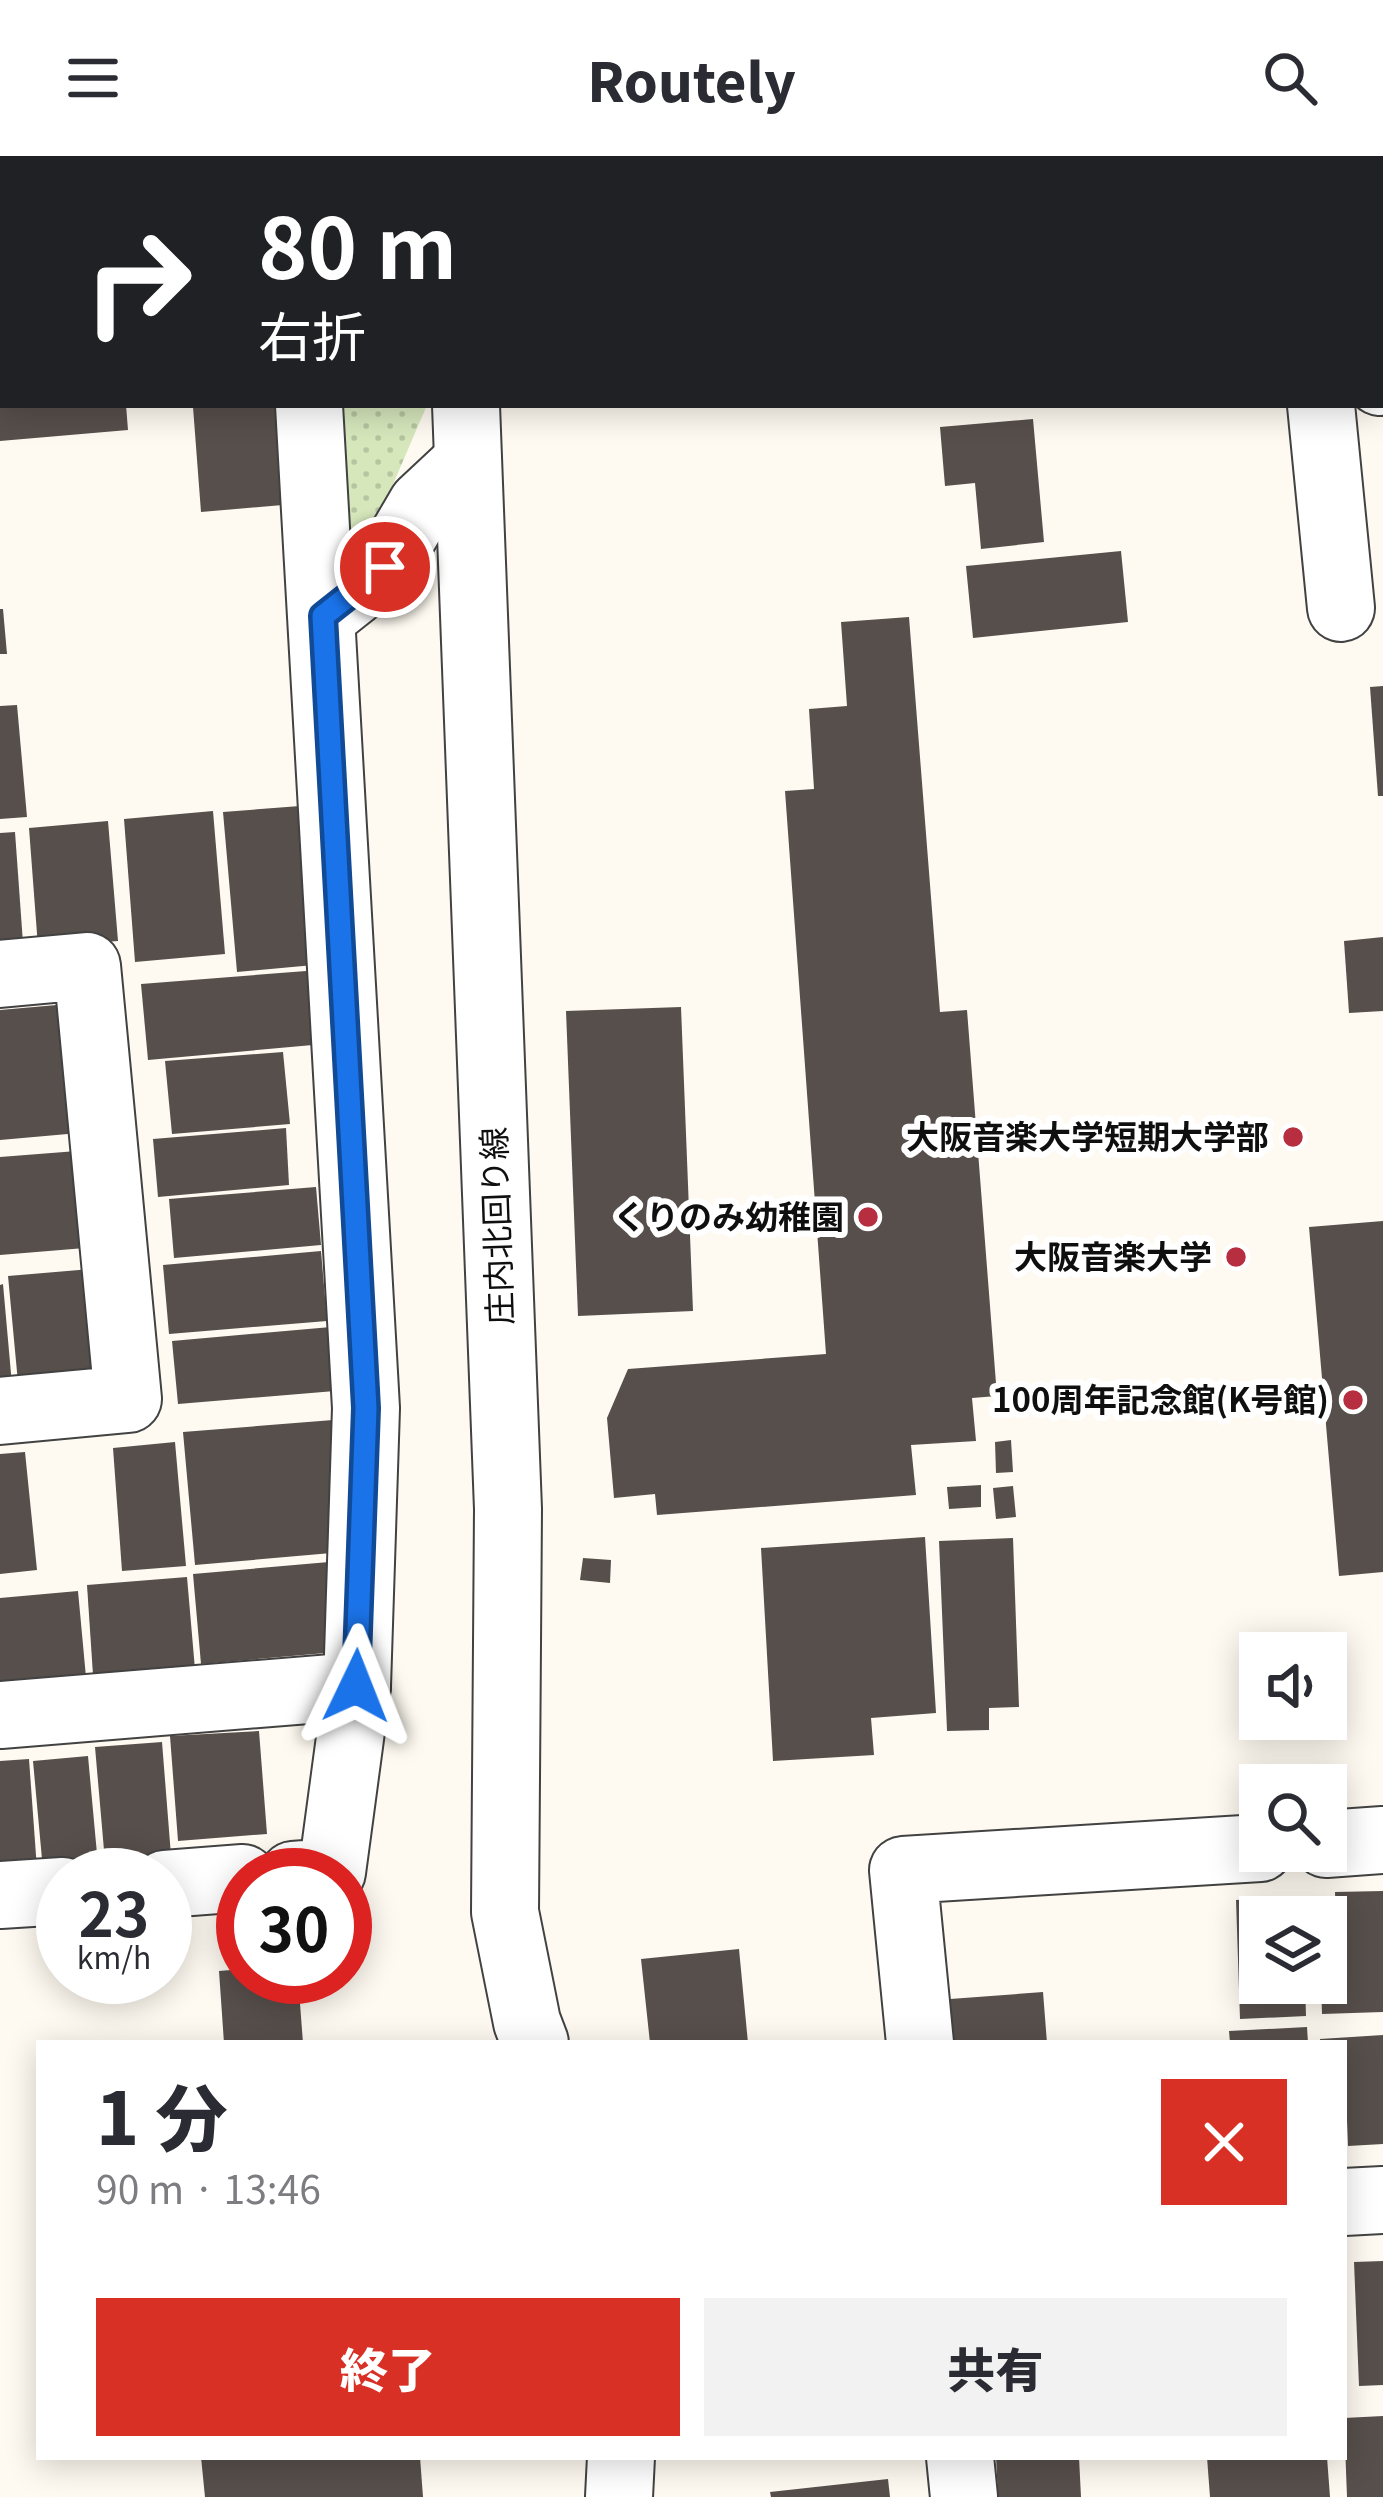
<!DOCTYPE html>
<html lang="ja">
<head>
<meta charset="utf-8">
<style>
	body { margin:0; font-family:Georgia,"Noto Sans JP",serif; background:#f2f2f3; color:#2b2b33; height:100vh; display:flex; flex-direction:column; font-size:45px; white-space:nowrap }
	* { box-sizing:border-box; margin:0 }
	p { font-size:39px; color:#7c7c81 }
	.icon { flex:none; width:66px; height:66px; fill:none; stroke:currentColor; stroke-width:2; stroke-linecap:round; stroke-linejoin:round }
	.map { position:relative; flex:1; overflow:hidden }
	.side { position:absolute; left:36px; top:1884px; width:1311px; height:420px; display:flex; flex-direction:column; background:#fff; border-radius:0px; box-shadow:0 6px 30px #0003 }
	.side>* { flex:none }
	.top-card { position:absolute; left:0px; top:0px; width:1383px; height:252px; box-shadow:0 6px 30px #0003; background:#202124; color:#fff; overflow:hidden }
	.tools { position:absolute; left:1239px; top:1476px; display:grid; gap:24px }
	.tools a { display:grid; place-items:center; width:108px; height:108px; border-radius:0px; background:#fff; box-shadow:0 6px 30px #0003; font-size:60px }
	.speed { position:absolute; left:36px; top:1692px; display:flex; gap:24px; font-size:60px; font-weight:700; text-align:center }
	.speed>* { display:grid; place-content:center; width:156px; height:156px; border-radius:50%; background:#fff; box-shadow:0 6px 30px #0003; line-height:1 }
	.speed small { font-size:30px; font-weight:400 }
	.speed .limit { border:18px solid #d22; background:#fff; color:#111 }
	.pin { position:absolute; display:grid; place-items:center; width:102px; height:102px; color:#fff; margin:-51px; border:6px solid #fff; border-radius:50%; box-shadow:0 3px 12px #0007 }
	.me { position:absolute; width:132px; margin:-66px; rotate:2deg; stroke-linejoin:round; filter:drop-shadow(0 0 9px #0008) }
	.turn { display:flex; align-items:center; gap:42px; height:252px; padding:0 60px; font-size:54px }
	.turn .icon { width:156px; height:156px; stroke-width:2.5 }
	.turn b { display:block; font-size:84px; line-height:102px }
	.round { display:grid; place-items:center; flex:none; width:126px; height:126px; border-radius:0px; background:#f2f2f3 }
	.headline { display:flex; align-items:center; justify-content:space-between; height:204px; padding:0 60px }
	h1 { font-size:72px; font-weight:800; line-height:90px }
	.cta { display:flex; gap:24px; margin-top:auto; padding:24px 60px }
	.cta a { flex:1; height:138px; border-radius:0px; background:#d93025; color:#fff; font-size:48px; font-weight:800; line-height:138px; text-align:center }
	.cta a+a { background:#f2f2f3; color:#2b2b33 }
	header { display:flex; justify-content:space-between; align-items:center; height:156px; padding:0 60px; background:#fff; font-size:54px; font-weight:800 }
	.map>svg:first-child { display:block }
	.grass { fill:url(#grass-dots) }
	.building { fill:#574f4b }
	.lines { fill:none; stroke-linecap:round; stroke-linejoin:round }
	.minor-casing { stroke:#424242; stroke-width:70 }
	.minor { stroke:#fff; stroke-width:66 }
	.route-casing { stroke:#114b97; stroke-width:30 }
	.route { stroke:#1a73e8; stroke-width:21 }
	.poi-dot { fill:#b72e41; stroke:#fff; stroke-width:4.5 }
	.labels { text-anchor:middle; stroke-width:12; stroke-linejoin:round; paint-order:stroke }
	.poi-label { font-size:33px; font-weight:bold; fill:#0f0f0f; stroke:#fff; text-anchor:end }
	.street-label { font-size:33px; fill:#0f0f0f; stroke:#fff }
</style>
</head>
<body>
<header><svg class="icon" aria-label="menu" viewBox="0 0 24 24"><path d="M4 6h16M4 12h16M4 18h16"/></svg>Routely<svg class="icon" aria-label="search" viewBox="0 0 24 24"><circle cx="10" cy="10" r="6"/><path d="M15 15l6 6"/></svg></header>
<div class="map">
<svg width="1383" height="2341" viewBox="0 0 1383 2341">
	<defs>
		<pattern id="grass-dots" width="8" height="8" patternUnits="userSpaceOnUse" patternTransform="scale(3)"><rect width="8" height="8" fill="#d6e7bc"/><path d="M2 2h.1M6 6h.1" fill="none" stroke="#b6c5a0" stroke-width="1.8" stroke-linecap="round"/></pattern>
	</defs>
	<rect width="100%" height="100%" fill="#fefaf1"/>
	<path class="grass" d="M 336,249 L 427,249 L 367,389 L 348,410 Z"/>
	<g class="building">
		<path d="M 0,249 L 126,249 L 128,274 L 0,285 Z"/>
		<path d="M 225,249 L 285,249 L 294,348 L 201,356 L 193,251 Z"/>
		<path d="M 1033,263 L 1044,386 L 981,393 L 975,327 L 945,330 L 940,271 Z"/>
		<path d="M 1121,395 L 1128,466 L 973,482 L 966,410 Z"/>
		<path d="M 0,453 L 3,453 L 7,498 L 0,498 Z"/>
		<path d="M 909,461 L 940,856 L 967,854 L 997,1240 L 972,1242 L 976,1285 L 911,1289 L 916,1339 L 657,1359 L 655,1338 L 614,1342 L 607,1262 L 628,1213 L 826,1198 L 785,635 L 814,633 L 809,553 L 847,550 L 841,466 Z"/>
		<path d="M 1383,530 L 1383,640 L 1378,640 L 1370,531 Z"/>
		<path d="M 17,549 L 27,661 L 0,663 L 0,550 Z"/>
		<path d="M 300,650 L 314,809 L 237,816 L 223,656 Z"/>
		<path d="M 213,655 L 225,798 L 135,806 L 124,663 Z"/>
		<path d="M 108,665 L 118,785 L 38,791 L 29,672 Z"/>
		<path d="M 15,676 L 24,801 L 0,803 L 0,677 Z"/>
		<path d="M 1383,781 L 1383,855 L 1349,857 L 1344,785 Z"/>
		<path d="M 319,814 L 324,888 L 148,904 L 141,828 Z"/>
		<path d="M 68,848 L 79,977 L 0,984 L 0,854 Z"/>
		<path d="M 681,851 L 693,1155 L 578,1160 L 566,855 Z"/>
		<path d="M 283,896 L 290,968 L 172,978 L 165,905 Z"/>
		<path d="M 286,972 L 289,1029 L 158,1041 L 153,983 Z"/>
		<path d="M 77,995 L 85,1092 L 0,1099 L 0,1001 Z"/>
		<path d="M 316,1031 L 321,1089 L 174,1102 L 169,1043 Z"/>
		<path d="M 1383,1065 L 1383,1416 L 1339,1420 L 1309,1071 Z"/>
		<path d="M 321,1095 L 327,1165 L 169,1178 L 163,1109 Z"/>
		<path d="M 91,1113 L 100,1230 L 19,1237 L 8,1120 Z"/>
		<path d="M 3,1128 L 13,1240 L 0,1241 L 0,1129 Z"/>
		<path d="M 331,1171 L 335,1235 L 178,1248 L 172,1185 Z"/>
		<path d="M 333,1264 L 343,1396 L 195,1409 L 183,1276 Z"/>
		<path d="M 1011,1284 L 1013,1316 L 996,1317 L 995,1286 Z"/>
		<path d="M 175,1286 L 186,1410 L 122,1415 L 113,1292 Z"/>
		<path d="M 25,1296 L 37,1414 L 0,1418 L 0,1298 Z"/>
		<path d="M 981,1329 L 981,1351 L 949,1353 L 947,1331 Z"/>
		<path d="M 1013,1330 L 1016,1361 L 996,1363 L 993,1332 Z"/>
		<path d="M 925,1381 L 936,1557 L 871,1562 L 874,1599 L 773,1605 L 761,1392 Z"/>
		<path d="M 1013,1382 L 1019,1551 L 989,1552 L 989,1574 L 947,1575 L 939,1385 Z"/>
		<path d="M 583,1402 L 611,1404 L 610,1427 L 580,1424 Z"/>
		<path d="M 329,1406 L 337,1496 L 201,1508 L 193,1418 Z"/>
		<path d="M 187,1421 L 196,1525 L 94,1534 L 87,1429 Z"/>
		<path d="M 78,1435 L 87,1532 L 0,1540 L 0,1442 Z"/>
		<path d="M 259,1575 L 267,1678 L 178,1685 L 170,1580 Z"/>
		<path d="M 162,1586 L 172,1712 L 106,1717 L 95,1591 Z"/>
		<path d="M 88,1600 L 98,1709 L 43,1714 L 33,1605 Z"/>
		<path d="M 29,1603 L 37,1713 L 0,1716 L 0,1605 Z"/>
		<path d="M 1383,1735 L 1383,1856 L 1322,1858 L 1321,1827 L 1326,1827 L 1326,1811 L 1337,1811 L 1335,1736 Z"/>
		<path d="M 1301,1740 L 1302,1761 L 1260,1761 L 1260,1827 L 1305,1827 L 1306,1860 L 1240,1863 L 1236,1744 Z"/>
		<path d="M 739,1793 L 748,1887 L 650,1887 L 641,1803 Z"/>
		<path d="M 243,1813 L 243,1821 L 298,1821 L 303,1887 L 224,1887 L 219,1815 Z"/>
		<path d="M 1043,1836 L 1047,1887 L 953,1887 L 950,1843 Z"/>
		<path d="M 1307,1871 L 1308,1887 L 1230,1887 L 1229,1875 Z"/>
		<path d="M 1383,1879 L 1383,1988 L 1348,1990 L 1344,1887 L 1320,1887 L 1320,1883 Z"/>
		<path d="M 1383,2105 L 1383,2229 L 1359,2230 L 1354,2106 Z"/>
		<path d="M 1383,2260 L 1383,2341 L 1347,2341 L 1344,2262 Z"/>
		<path d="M 201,2301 L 420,2301 L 423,2341 L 205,2341 Z"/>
		<path d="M 996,2301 L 1079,2301 L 1081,2341 L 998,2341 Z"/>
		<path d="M 1207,2301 L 1327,2301 L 1330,2341 L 1210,2341 Z"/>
		<path d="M 888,2323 L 890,2341 L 771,2341 L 770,2336 Z"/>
	</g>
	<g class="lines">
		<g class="minor-casing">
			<g id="minor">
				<path d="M 294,0 L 294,3"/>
				<path d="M 458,0 L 458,3"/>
				<path d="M 1295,0 L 1295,3"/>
				<path d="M 1380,226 L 1383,225"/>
				<path d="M 466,249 L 508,1353 L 505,1756 L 527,1866 L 535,1887"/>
				<path d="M 1321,249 L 1341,452"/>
				<path d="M 323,460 L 385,411 L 422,348 L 468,305"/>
				<path d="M 0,818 L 87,810 L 128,1243 L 0,1255"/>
				<path d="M 0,1559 L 357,1530"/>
				<path d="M 1326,1688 L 1383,1684"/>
				<path d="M 293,1719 L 332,1716 L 357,1530 L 366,1252 L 309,249"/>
				<path d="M 165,1728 L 243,1722"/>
				<path d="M 0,1739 L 63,1735"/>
				<path d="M 920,1887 L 903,1714 L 1260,1692"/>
				<path d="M 1344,2046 L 1383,2044"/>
				<path d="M 960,2301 L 964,2341"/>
				<path d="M 619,2341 L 621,2301"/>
			</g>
		</g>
		<use href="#minor" class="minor"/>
	</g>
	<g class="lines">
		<g class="route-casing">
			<path id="route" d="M 356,1530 L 366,1252 L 323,460 L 385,411"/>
		</g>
		<use href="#route" class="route"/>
	</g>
	<g class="poi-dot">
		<circle cx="1293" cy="981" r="12"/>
		<circle cx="868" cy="1061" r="12"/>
		<circle cx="1236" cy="1101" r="12"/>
		<circle cx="1353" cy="1244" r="12"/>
	</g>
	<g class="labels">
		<g class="poi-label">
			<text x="1269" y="993">大阪音楽大学短期大学部</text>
			<text x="844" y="1073">くりのみ幼稚園</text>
			<text x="1212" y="1113">大阪音楽大学</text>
			<text x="1329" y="1256">100周年記念館(K号館)</text>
		</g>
		<g class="street-label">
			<text transform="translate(497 1070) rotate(-92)" y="12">庄内北回り線</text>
		</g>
	</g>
</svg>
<div class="tools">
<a><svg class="icon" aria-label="sound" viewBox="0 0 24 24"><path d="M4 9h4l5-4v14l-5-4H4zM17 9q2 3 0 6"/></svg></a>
<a><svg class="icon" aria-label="search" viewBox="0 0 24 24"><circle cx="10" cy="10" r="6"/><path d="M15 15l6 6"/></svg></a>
<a><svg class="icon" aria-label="layers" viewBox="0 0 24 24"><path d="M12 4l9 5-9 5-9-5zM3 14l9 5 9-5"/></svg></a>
</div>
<div class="speed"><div>23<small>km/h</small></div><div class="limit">30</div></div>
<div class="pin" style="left:385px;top:411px;background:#d93025"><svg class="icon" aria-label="arrive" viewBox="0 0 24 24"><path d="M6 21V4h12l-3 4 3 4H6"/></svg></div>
<svg class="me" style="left:356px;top:1530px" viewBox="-20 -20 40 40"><path d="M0-17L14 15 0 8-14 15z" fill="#1a73e8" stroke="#fff" stroke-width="4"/></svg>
<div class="top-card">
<div class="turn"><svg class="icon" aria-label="right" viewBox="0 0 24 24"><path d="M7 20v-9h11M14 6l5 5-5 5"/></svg><div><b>80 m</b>右折</div></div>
</div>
<section class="side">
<div class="headline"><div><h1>1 分</h1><p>90 m · 13:46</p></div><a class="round" style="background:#d93025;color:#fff"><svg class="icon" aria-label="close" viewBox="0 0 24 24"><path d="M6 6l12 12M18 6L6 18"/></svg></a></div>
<div class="cta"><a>終了</a><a>共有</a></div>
</section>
</div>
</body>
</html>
